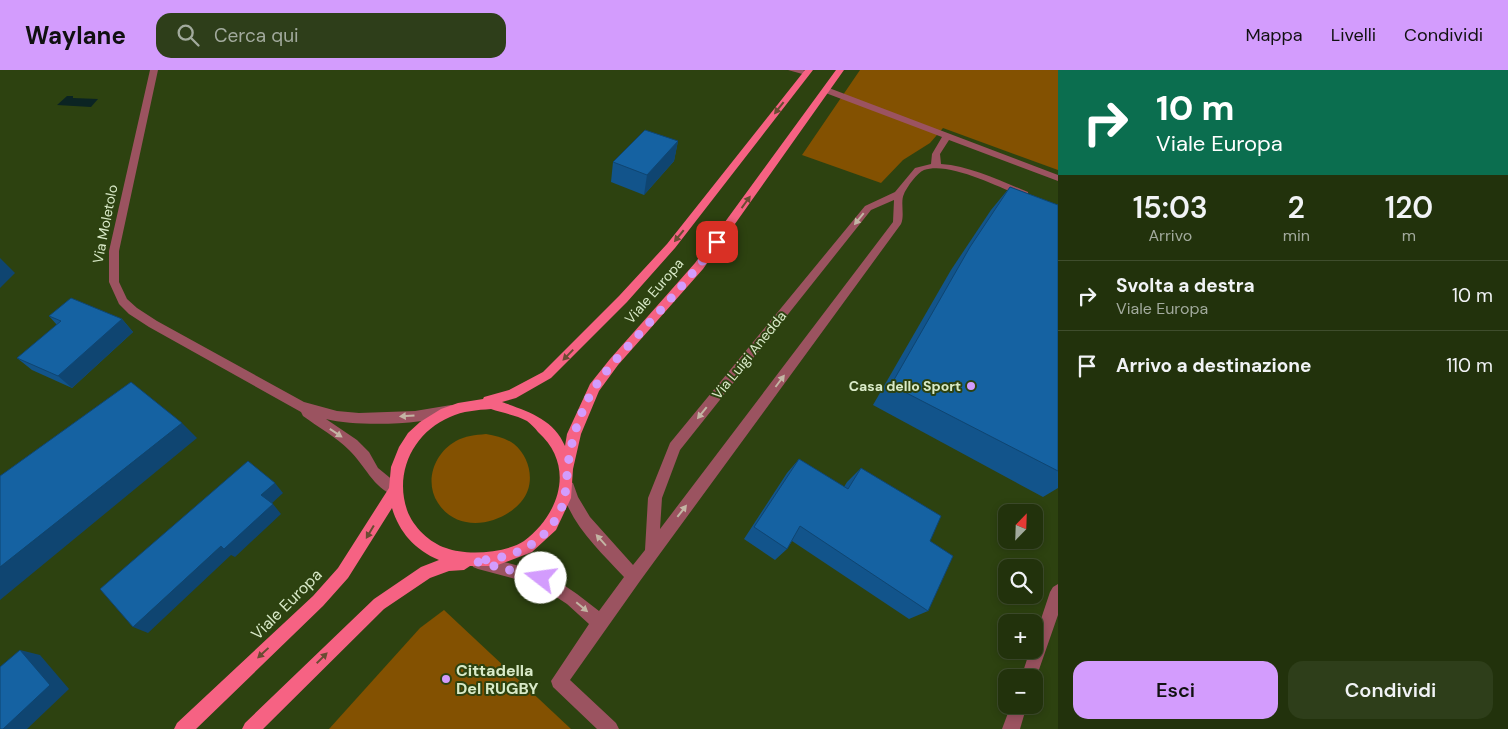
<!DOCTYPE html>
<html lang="it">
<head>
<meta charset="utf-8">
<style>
	body { margin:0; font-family:"DM Sans",sans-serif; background:#2e3e1a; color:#f1f3f6; height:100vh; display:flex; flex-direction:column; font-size:19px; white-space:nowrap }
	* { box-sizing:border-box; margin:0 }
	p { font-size:16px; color:#a2aa9d }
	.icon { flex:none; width:28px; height:28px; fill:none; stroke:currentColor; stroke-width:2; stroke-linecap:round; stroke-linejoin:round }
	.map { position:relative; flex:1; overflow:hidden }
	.details { display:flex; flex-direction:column; background:#22320c; width:450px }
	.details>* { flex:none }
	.guide { background:#0b6e4f; color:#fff; overflow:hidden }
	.needle { width:32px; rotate:23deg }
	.controls { position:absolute; left:998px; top:434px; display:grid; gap:10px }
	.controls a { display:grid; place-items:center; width:45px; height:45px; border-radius:10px; background:#22320c; box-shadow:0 2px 8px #0003,0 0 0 1px #3f4d2d; font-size:25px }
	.pin { position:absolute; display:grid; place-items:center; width:42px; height:42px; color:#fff; margin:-21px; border-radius:10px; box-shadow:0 2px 8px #0006 }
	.me { position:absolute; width:55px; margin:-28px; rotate:285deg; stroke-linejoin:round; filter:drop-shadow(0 0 4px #0008) }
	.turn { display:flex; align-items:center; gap:18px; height:105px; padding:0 15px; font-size:22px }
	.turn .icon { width:65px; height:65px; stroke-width:2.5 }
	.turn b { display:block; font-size:35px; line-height:42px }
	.eta { display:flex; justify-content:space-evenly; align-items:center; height:85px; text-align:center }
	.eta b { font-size:30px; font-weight:600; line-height:35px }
	.cta { display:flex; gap:10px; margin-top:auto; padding:10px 15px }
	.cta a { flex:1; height:58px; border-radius:15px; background:#d39cfd; color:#111; font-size:20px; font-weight:600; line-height:58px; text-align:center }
	.cta a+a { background:#2e3e1a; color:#f1f3f6 }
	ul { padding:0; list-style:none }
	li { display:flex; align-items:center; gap:15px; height:70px; padding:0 15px; border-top:1px solid #3f4d2d }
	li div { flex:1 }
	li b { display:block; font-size:19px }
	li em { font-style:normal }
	header { display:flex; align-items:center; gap:30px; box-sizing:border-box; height:70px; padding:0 25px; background:#d39cfd; color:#111 }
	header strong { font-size:24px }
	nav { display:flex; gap:28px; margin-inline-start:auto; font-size:18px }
	.search { width:350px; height:45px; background:#2e3e1a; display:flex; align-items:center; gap:12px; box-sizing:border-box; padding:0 18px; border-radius:15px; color:#a2aa9d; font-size:19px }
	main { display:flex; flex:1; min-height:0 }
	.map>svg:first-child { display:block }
	.green { fill:#835101 }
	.water { fill:#0b2423 }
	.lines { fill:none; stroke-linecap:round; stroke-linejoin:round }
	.minor { fill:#9b5360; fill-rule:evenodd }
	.major { fill:#f66283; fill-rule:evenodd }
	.wall { fill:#12548b }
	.shaded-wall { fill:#0f4571 }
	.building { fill:#1562a2; stroke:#0f4571 }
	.oneway { fill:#694c32 }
	.oneway2 { fill:#c3b5a4 }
	.route { stroke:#d39cfd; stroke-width:9; stroke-dasharray:0 16.2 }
	.poi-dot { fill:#d39cfd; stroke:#2d4210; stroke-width:2 }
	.labels { text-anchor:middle; stroke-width:4; stroke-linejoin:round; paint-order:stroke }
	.street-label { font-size:14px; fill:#d9eac8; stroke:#2d4210 }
	.poi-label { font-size:14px; font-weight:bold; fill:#d9eac8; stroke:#2d4210; text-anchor:end }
	.near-street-label { font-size:16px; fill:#d9eac8; stroke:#2d4210 }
	.near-poi-label { font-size:16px; font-weight:bold; fill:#d9eac8; stroke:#2d4210; text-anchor:start }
</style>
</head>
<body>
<header>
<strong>Waylane</strong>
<div class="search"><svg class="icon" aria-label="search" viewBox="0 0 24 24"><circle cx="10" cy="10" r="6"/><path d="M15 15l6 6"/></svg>Cerca qui</div>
<nav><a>Mappa</a><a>Livelli</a><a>Condividi</a></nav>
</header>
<main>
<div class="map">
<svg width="1058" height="659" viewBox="0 0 1058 659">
	<rect width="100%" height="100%" fill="#2d4210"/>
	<g class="green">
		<path d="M 860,0 L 1058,0 L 1058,100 L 943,58 L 930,73 L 903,90 L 881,113 L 802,85 Z"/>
		<path d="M 486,364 C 496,366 506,368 514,374 C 531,388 536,415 521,432 C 501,455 458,464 438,433 C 424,412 434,383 456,371 C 465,366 475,365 486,364 Z"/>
		<path d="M 444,540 L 571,659 L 329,659 L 420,558 Z"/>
	</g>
	<path class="water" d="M 67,26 L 73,26 L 73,28 L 98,29 L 91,37 L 57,35 Z"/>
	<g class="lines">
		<g class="minor">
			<path d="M 150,0 L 158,0 L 119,181 L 119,212 L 127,229 L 137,238 L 157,251 L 304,332 L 337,341 L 359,343 L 415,341 L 451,335 L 455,336 L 457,340 L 455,344 C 423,355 359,357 326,349 L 357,370 L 369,382 L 378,398 L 400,416 L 402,420 L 400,424 L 395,426 C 373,418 365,395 349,380 C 336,367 318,357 303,346 L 301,342 L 149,257 L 129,244 L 119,234 L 109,212 L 109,181 Z"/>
			<path d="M 788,0 L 803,0 L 810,3 L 806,5 Z"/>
			<path d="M 823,18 L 829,18 L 1058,105 L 1058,111 L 949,70 L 940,84 L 941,94 C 971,96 1000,111 1028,122 L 1028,126 L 1022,126 C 998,117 949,91 924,100 C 917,103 907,117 904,124 C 900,132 905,145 901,154 L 640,511 L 570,610 L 616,653 L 619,659 L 597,659 L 553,617 L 551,611 L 589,554 L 567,534 L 538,515 L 478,499 L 473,497 L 471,492 L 473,487 L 478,485 L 546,503 L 577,524 L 599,541 L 624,507 C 599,480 570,454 561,417 L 563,413 L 568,411 L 573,413 L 578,427 L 590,447 L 633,495 L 645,480 L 648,428 L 670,373 L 865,136 L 895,122 L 915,98 L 931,94 L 932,84 L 942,67 L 823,22 ZM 894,130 L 893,152 L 660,459 L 662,428 L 680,380 L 871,140 Z"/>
			<path d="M 1058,514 L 1058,545 L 1034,614 L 1034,608 L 1021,608 L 1030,580 L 1034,580 L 1034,570 L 1050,522 L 1053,517 Z"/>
			<path d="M 1011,635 L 1027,635 L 1020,659 L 1002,659 Z"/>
		</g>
		<path class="major" d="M 805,0 L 813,0 L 675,178 L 627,232 L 551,308 L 516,328 L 502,332 C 527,341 554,349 565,376 L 567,364 L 590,314 L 610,289 L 695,193 L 836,0 L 844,0 L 703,199 L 618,295 L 599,321 L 581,364 L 573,399 L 571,428 L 556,460 L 532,482 L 527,484 L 495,496 L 470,496 L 464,500 L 449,501 L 430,508 L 384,539 L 263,659 L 242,659 L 245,653 L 374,529 L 421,497 L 439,490 C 415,480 399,462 392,438 L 348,508 L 323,536 L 196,659 L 174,659 L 177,653 L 313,526 L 338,498 L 389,418 L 391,397 L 399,377 L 408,363 L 420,352 L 441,339 L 458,333 L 483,329 L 484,327 L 509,320 L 543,302 L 619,226 L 667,174 ZM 491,339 C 502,343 517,345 527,351 C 531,354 535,358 538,362 C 575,395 561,443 524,471 C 506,483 466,486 446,478 C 430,473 413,457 407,440 C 394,402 414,362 450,347 C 463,341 477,340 491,339 Z"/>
	</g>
	<g class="wall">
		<path d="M 678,71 L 674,91 L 644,125 L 611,112 L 613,92 Z"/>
		<path d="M 1010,117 L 1058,135 L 1058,418 L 1043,427 L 873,335 L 951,200 L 991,140 Z"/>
		<path d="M 49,246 L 122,249 L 133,262 L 72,318 L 32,300 L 17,288 L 57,255 Z"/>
		<path d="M 799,389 L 844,417 L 847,412 L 861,398 L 930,471 L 928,541 L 909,549 L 792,471 L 787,479 L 775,490 L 744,469 L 787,403 Z"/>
	</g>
	<g class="shaded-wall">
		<path d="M 678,71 L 674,91 L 644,125 L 647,105 Z"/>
		<path d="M 0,188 L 15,203 L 0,218 Z"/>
		<path d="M 122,249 L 133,262 L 72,318 L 58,306 Z"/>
		<path d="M 182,353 L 197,368 L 0,530 L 0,497 Z"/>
		<path d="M 275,413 L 283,423 L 270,435 L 261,425 Z"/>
		<path d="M 273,434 L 281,444 L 235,487 L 231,485 L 148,563 L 133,557 L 221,476 Z"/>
		<path d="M 20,580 L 40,585 L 69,619 L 27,659 L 3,659 Z"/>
	</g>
	<g class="building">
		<path d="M 645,60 L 678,71 L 647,105 L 613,92 Z"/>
		<path d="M 1010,117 L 1058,135 L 1058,401 L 891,315 L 970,177 Z"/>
		<path d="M 71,228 L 122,249 L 58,306 L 17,288 L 61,251 L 49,246 Z"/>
		<path d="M 131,312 L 182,353 L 0,497 L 0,406 Z"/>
		<path d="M 799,389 L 848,419 L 861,398 L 941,446 L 930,471 L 953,486 L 928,541 L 800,456 L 787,479 L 754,457 Z"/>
		<path d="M 248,391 L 275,413 L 261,425 L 273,434 L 224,479 L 221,476 L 133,557 L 100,519 Z"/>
		<path d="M 20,580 L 50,615 L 3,659 L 0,659 L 0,597 Z"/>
	</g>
	<defs><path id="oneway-solid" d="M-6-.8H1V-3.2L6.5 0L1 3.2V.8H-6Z" transform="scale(1.25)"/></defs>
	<g class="oneway">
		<use href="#oneway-solid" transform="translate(779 38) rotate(128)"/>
		<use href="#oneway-solid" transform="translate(746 132) rotate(-54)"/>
		<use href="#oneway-solid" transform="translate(679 166) rotate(129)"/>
		<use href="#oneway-solid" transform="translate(568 285) rotate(134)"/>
		<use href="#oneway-solid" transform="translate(370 462) rotate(121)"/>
		<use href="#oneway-solid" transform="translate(263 583) rotate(137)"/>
		<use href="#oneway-solid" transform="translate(322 588) rotate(-45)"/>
	</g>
	<g class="oneway2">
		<use href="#oneway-solid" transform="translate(859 149) rotate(129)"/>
		<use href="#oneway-solid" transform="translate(780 311) rotate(-53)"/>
		<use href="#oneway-solid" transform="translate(702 343) rotate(129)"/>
		<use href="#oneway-solid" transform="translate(407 346) rotate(176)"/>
		<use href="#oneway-solid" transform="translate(336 363) rotate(34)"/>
		<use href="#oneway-solid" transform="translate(682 441) rotate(-52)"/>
		<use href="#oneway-solid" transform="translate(601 470) rotate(-132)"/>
		<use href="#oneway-solid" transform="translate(582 537) rotate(40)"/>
	</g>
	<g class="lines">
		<path class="route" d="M 541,508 L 474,491 C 501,489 527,483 546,462 C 570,435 564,419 569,388 C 573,364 581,341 593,320 C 606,299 625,280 641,262 C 668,232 694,203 717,172"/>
	</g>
	<g class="poi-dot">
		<circle cx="971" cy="316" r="5"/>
		<circle cx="446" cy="609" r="5"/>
	</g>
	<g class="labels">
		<g class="street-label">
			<text transform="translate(105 154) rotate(-79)" y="5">Via Moletolo</text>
			<text transform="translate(654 221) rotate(-49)" y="5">Viale Europa</text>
			<text transform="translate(749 285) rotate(-51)" y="5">Via Luigi Anedda</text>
		</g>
		<g class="poi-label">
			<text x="961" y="321">Casa dello Sport</text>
		</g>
		<g class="near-street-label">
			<text transform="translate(286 534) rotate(-45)" y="6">Viale Europa</text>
		</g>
		<g class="near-poi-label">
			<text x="456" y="606">Cittadella<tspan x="456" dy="18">Del RUGBY</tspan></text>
		</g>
	</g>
</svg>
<div class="controls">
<a><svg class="needle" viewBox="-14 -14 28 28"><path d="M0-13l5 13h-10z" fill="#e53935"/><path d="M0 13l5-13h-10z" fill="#a2aa9d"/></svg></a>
<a><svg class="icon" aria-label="search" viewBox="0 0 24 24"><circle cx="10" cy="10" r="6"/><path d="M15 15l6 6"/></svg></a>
<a>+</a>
<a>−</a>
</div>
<div class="pin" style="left:717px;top:172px;background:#d93025"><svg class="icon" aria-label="arrive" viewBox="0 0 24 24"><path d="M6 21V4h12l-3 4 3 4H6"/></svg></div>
<svg class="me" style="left:541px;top:508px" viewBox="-20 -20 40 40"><circle r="19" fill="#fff"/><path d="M0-13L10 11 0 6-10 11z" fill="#d39cfd"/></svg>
</div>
<section class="details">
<div class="guide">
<div class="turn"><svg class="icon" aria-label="right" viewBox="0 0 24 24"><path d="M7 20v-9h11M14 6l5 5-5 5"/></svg><div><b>10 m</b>Viale Europa</div></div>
</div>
<div class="eta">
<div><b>15:03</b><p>Arrivo</p></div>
<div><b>2</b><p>min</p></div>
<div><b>120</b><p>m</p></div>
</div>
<ul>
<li><svg class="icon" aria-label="right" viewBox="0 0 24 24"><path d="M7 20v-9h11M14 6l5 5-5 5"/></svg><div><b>Svolta a destra</b><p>Viale Europa</p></div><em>10 m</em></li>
<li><svg class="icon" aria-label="arrive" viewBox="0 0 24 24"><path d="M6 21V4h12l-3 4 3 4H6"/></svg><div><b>Arrivo a destinazione</b></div><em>110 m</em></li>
</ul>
<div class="cta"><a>Esci</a><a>Condividi</a></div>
</section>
</main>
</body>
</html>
